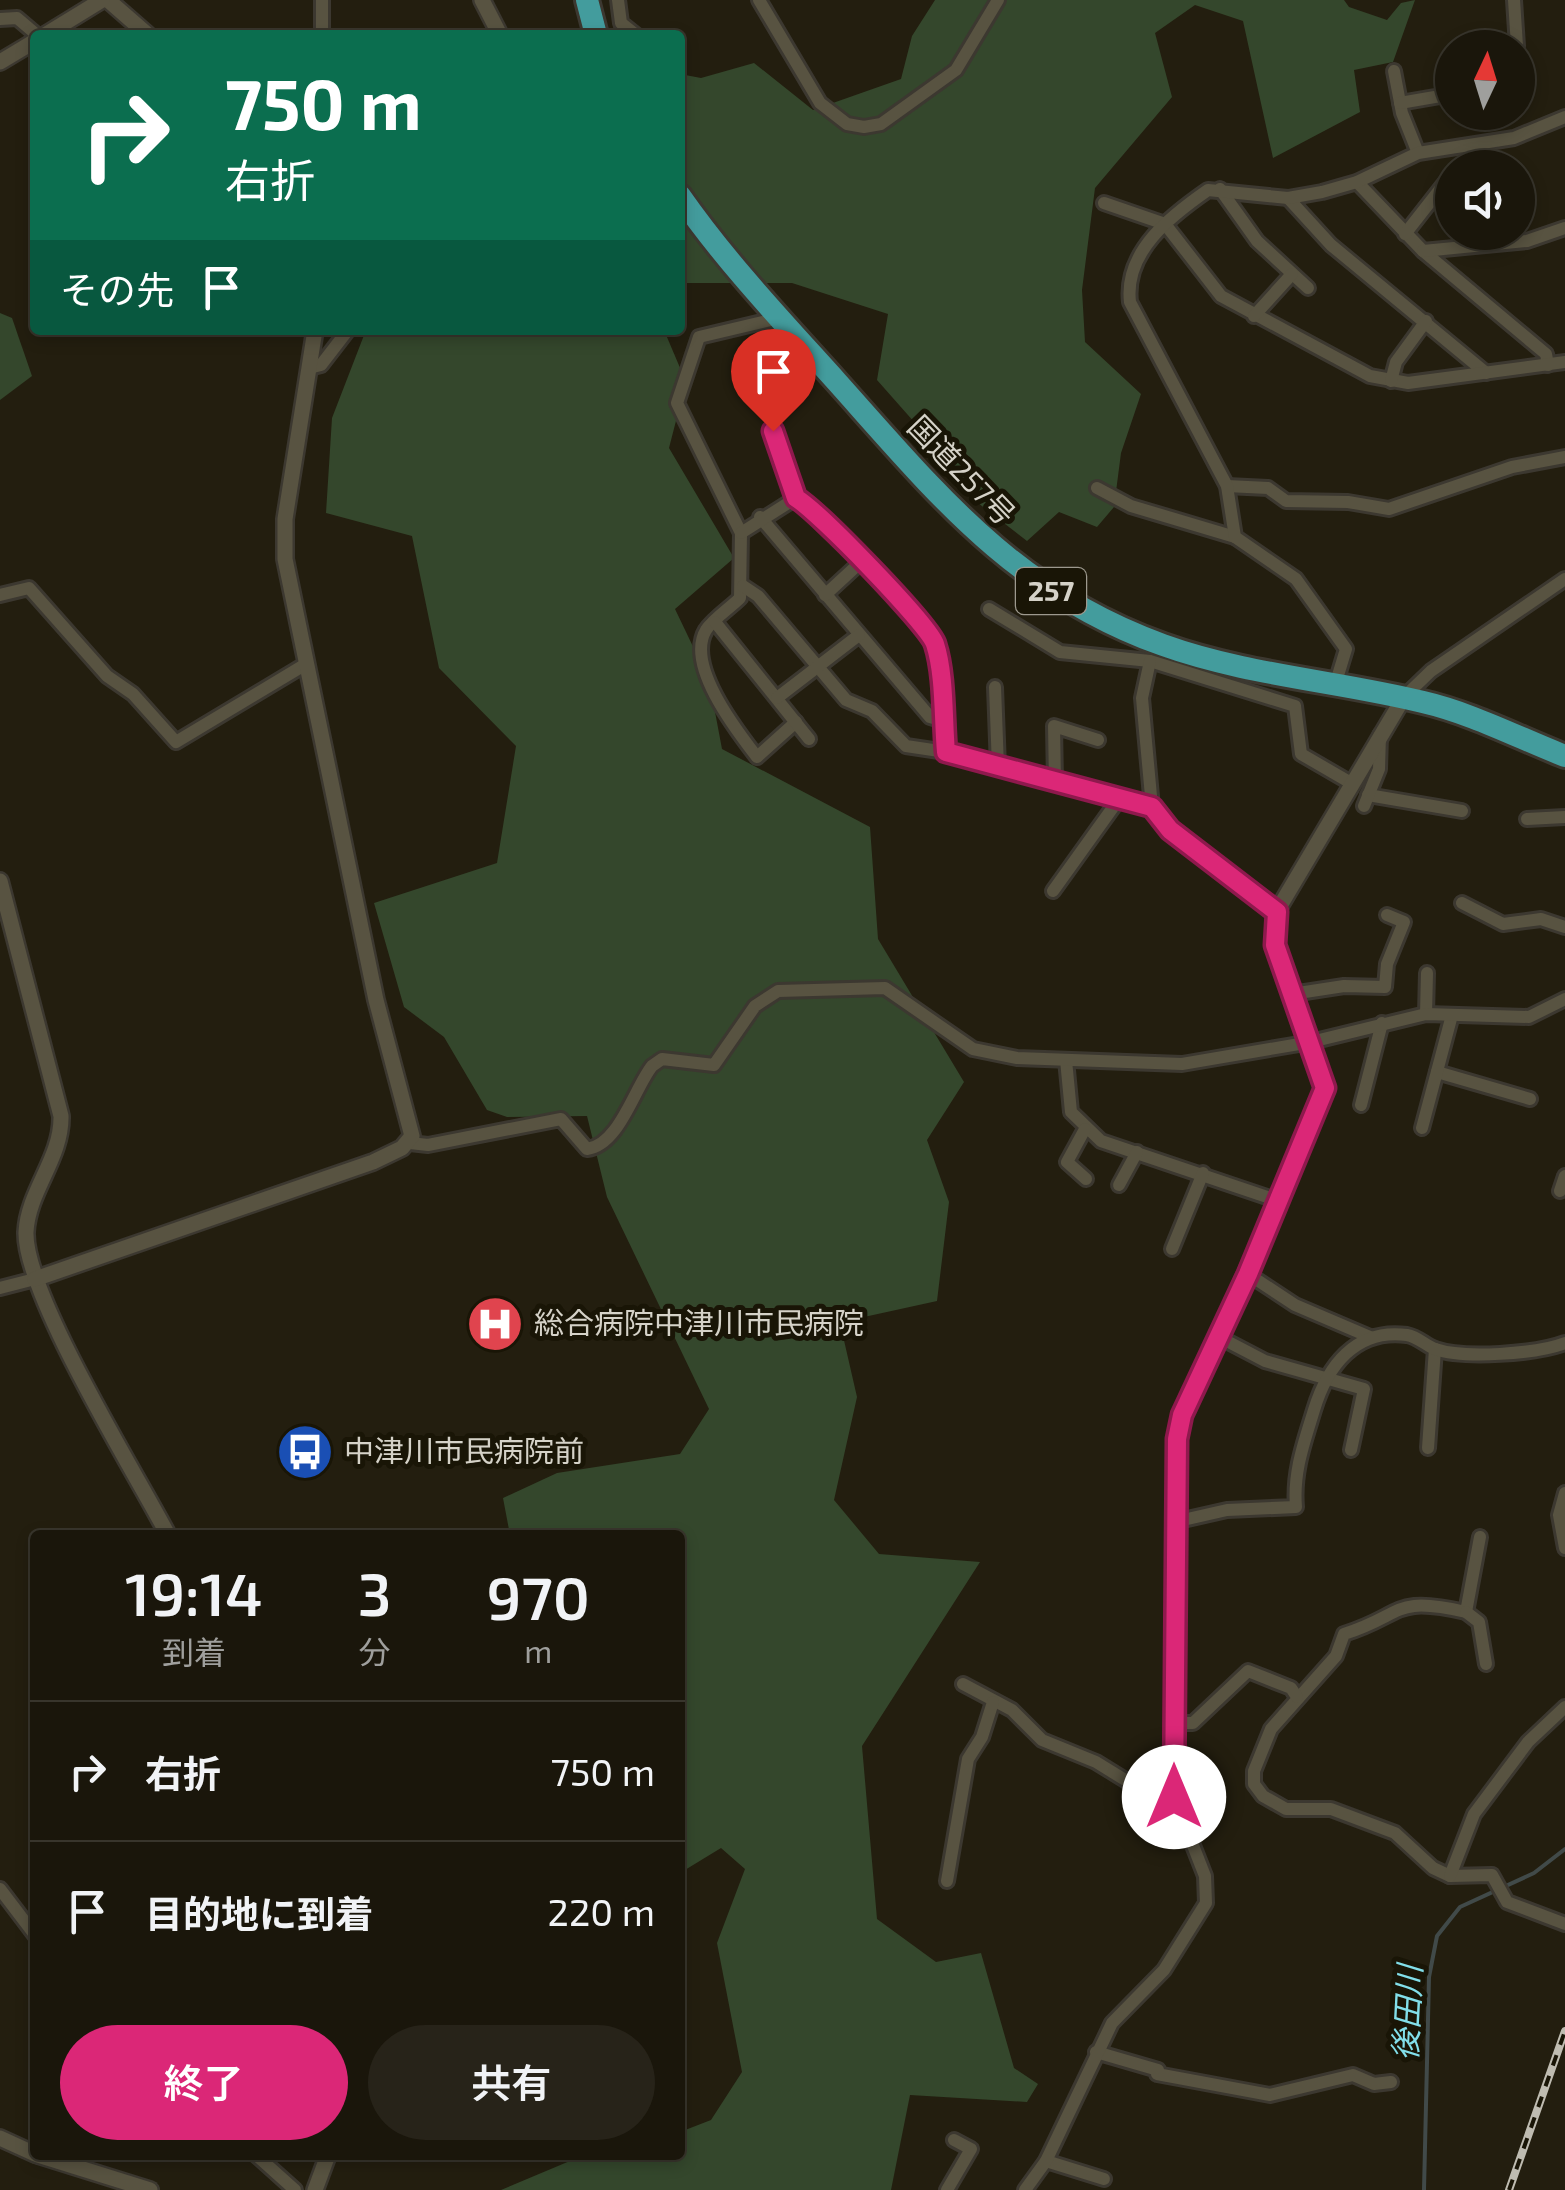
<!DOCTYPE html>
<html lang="ja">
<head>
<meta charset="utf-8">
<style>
	body { margin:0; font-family:"Exo 2","Noto Sans JP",sans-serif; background:#272319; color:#f1f3f6; height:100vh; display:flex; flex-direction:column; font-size:38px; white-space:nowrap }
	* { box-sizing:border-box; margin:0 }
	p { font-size:32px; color:#9f9f9d }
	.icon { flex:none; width:55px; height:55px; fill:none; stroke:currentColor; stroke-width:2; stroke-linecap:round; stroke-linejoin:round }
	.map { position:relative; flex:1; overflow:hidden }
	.side { position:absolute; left:30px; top:1530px; width:655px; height:630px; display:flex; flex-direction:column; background:#1a160b; border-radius:10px; box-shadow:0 5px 15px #0003,0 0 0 2px #38352c }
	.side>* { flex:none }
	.banner { position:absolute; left:30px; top:30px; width:655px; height:305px; border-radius:10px; box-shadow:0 5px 15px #0003,0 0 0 2px #38352c; background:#0b6e4f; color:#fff; overflow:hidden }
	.needle { width:65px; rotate:4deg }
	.controls { position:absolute; left:1435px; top:30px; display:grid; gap:20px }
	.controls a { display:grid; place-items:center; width:100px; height:100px; border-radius:50%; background:#1a160b; box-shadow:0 5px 15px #0003,0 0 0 2px #38352c; font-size:50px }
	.pin { position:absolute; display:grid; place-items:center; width:85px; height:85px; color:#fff; margin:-102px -42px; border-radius:50% 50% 50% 0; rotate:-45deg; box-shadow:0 0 10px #0007 }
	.pin .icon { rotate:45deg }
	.me { position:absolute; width:110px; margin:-55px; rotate:0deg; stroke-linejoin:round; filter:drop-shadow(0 0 8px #0008) }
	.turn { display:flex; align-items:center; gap:35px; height:210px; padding:0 30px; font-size:45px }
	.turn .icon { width:130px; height:130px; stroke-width:2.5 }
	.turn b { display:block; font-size:70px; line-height:85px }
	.then { display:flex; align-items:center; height:95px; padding:0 30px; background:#0003; gap:20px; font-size:38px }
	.eta { display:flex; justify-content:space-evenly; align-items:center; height:170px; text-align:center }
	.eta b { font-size:60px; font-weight:600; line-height:70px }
	.cta { display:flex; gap:20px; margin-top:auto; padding:20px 30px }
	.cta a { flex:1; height:115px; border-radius:60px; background:#db2777; color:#fff; font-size:40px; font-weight:600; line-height:115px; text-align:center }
	.cta a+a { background:#272319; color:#f1f3f6 }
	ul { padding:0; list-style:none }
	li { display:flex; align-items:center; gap:30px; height:140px; padding:0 30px; border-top:2px solid #38352c }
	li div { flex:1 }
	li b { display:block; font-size:38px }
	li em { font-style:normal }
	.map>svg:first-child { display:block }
	.green { fill:#34472c }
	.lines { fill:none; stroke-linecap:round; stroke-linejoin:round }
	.stream { stroke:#414a49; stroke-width:4 }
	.minor-casing { stroke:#3c3830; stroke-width:18 }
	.tertiary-casing { stroke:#3c3830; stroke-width:20 }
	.trunk-casing { stroke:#3c3830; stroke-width:28 }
	.minor { stroke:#585341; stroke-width:12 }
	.tertiary { stroke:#585341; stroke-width:15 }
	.trunk { stroke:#439c9d; stroke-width:22 }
	.rail-casing { stroke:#bfbcb1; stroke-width:8 }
	.rail { stroke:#191506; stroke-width:4; stroke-dasharray:11; stroke-linecap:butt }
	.route-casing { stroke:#8e194d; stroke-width:25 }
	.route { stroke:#db2777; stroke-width:18 }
	.labels { text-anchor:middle; stroke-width:10; stroke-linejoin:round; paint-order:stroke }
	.shield { fill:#191506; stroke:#9d998e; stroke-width:2.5 }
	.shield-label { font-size:28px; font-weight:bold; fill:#d5d2c8 }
	.street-label { font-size:30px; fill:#d5d2c8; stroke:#191506 }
	.poi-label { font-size:30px; fill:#d5d2c8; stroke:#191506; text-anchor:start }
	.water-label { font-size:32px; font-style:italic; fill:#82dfea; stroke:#191506 }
</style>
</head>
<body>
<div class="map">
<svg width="1565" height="2190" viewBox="0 0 1565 2190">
	<rect width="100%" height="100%" fill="#231e0f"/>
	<g class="green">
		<path d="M 935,0 L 1344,0 L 1349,7 L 1387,20 L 1401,3 L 1415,0 L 1393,62 L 1354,70 L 1360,112 L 1273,158 L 1243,21 L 1195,5 L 1155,33 L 1172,97 L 1095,188 L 1082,290 L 1085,342 L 1141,394 L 1121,453 L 1114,507 L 1097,527 L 1059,512 L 1027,541 L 964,492 L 938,449 L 877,380 L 888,314 L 792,283 L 680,283 L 680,74 L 701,78 L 754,63 L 813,110 L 901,79 L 912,36 Z"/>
		<path d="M 0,313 L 12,318 L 32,376 L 0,400 Z"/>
		<path d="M 366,330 L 664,330 L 686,382 L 669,448 L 734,558 L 675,609 L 709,680 L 722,749 L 870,827 L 878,939 L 964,1082 L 927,1140 L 949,1202 L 937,1301 L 864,1317 L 843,1336 L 857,1397 L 834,1500 L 879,1554 L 980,1562 L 862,1746 L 877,1919 L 936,1962 L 981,1953 L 1014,2068 L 1038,2084 L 1027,2102 L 910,2095 L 891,2190 L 501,2190 L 577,2158 L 680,2155 L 680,2132 L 711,2120 L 742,2072 L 717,1943 L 745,1869 L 721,1848 L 680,1873 L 680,1535 L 510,1535 L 503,1498 L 557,1473 L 680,1454 L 709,1409 L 607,1197 L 587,1116 L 507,1117 L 487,1110 L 444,1037 L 404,1007 L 374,903 L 497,863 L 516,746 L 439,668 L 412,536 L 326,513 L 332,418 Z"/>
	</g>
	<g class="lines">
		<path class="stream" d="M 1424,2190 L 1429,1977 L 1437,1936 L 1460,1907 L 1534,1873 L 1565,1849"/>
		<g class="minor-casing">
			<g id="minor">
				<path d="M 618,0 L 621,23 L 636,35"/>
				<path d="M 759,0 L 820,103 L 847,124 L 864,127 L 881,124 L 956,70 L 998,0"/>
				<path d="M 1514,0 L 1517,46"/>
				<path d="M 0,19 L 17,18 L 37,35"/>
				<path d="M 322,35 L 322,0"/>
				<path d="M 1394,71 L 1402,113 L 1418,153"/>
				<path d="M 1400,103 L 1452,94"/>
				<path d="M 1357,182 L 1423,251 L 1546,354 L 1548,365"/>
				<path d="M 1220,189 L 1257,241 L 1308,288"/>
				<path d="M 1288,198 L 1331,245 L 1486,373"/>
				<path d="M 1104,203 L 1165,224 L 1221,296 L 1370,376 L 1408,383 L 1565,362"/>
				<path d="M 1405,234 L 1452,174"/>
				<path d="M 1423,251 L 1527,241 L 1565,228"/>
				<path d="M 1254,316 L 1292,274"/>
				<path d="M 779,318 L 699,337 L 677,403 L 741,533 L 740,598 C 730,608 713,619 706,630 C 685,665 737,731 757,757 L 796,722"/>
				<path d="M 309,368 L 321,365 L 348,330"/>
				<path d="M 1391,381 L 1396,362 L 1426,321"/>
				<path d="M 773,431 L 796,498"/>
				<path d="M 1227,486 L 1268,488 L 1286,501 L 1348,502 L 1389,509 L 1512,467 L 1565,457"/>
				<path d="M 1097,488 L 1131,506 L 1235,537"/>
				<path d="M 760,517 L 930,717 L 943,721"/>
				<path d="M 741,533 L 796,498 C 819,511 927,621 935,644 C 945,675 943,719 946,752"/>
				<path d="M 743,586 L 758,596 L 846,700 L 872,711 L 906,746 L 946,752 L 1152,807"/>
				<path d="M 0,595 L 29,588 L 107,676 L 133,694 L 176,742 L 306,664"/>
				<path d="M 825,595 L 863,560"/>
				<path d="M 989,609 L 1060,652 L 1150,661 L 1295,706 L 1301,754 L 1351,783"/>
				<path d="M 715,622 L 809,739"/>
				<path d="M 1150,661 L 1142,698 L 1152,807 L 1171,830 L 1277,911"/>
				<path d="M 1336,682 L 1346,649 L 1296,579 L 1235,537 L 1227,486 L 1130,302 C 1124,251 1172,215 1208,190 L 1288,198 L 1322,192 L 1357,182 L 1418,153 L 1514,138 L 1565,117"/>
				<path d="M 995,687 L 998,767"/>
				<path d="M 1404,697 L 1431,671 L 1565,579"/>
				<path d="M 777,698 L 859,635"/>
				<path d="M 1055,782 L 1054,726 L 1098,740"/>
				<path d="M 1368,795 L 1462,811"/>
				<path d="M 1364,806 L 1379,769 L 1380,735"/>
				<path d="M 1527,819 L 1565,817"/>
				<path d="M 1053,891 L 1119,799"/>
				<path d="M 1462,903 L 1503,924 L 1541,919 L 1565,927"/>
				<path d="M 1292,994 L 1344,986 L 1385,987 L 1387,964 L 1404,922 L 1387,915"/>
				<path d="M 1426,1014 L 1427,973"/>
				<path d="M 1066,1060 L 1071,1112 L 1101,1141 L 1279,1201"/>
				<path d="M 1437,1072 L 1530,1099"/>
				<path d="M 1361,1105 L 1382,1023"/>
				<path d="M 1422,1128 L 1452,1015"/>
				<path d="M 1085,1129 L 1067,1162 L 1086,1179"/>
				<path d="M 410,1143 L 428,1145 L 561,1119 L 587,1149 C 619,1145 634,1089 652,1066 L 662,1059 L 714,1065 L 755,1006 L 778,991 L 885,988 L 973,1049 L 1017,1058 L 1182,1064 L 1311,1042 L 1426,1014 L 1529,1017 L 1565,999"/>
				<path d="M 1119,1185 L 1137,1152"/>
				<path d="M 1560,1191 L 1565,1176"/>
				<path d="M 1172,1249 L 1203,1173"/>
				<path d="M 1248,1274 L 1295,1305 L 1370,1337"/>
				<path d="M 0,1288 L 35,1279"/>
				<path d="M 1219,1337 L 1265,1361 L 1364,1389 L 1351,1450"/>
				<path d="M 1428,1448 L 1435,1349"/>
				<path d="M 1565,1493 L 1559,1515 L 1565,1548"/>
				<path d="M 1174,1522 L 1227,1510 L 1296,1507 C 1293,1472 1304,1443 1314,1410 C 1327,1367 1355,1328 1407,1335 C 1418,1337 1425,1345 1435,1349 C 1464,1359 1536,1354 1565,1343"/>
				<path d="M 1480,1537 L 1466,1612 C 1391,1595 1405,1615 1344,1634 L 1336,1656 L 1271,1729 L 1254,1771 L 1254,1784 L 1263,1796 L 1286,1809 L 1331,1809 L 1395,1833 L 1433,1868 L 1450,1876 L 1492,1875 L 1507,1902 L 1565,1924"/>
				<path d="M 1466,1612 L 1479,1622 L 1486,1664"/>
				<path d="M 963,1684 L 1012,1710 L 1042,1740 L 1096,1762 L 1156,1799 L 1174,1797"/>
				<path d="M 1174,1723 L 1193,1723 L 1248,1671 L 1291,1688 L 1297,1697"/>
				<path d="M 1450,1876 L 1474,1814 L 1528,1742 L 1565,1707"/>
				<path d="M 947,1881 L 968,1759 L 982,1737 L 993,1702"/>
				<path d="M 0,1889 L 35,1935"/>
				<path d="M 1096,2052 L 1158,2070 L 1157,2074 L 1270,2095 L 1353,2075 L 1374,2084 L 1391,2082"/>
				<path d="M 256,2155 L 295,2190"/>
				<path d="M 1046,2161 L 1104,2179"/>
				<path d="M 947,2190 L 971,2149 L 954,2140"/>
				<path d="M 1025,2190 L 1046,2161 L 1112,2023 L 1164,1970 L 1206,1903 L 1205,1876 L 1174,1797 L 1177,1439 L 1182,1415 L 1321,1101 L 1324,1078 L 1311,1042"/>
			</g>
		</g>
		<g class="tertiary-casing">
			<g id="tertiary">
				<path d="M 108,0 L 148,35"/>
				<path d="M 482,0 L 500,35"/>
				<path d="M 45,35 L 102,0"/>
				<path d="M 0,62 L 35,41"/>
				<path d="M 0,881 L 61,1116 C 62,1158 28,1191 26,1232 C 24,1293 135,1472 168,1535"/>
				<path d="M 1311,1042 L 1275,945 L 1277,911 L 1404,697"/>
				<path d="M 35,1279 L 373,1162 L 402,1148 L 412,1136 L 376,1000 L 285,559 L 285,519 L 315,330"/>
				<path d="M 0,2138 L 35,2154"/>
				<path d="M 38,2155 L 150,2190"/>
				<path d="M 315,2190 L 328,2155"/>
			</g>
		</g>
		<g class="trunk-casing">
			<g id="trunk">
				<path d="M 587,0 L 596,35"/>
				<path d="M 680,196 C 726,262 783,322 837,382 C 938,495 1015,592 1163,645 C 1246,675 1338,681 1423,702 C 1471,713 1519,738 1565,756"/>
			</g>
		</g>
		<use href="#minor" class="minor"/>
		<use href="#tertiary" class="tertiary"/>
		<use href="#trunk" class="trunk"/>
		<g class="rail-casing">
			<path id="rail" d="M 1509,2190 L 1565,2031"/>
		</g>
		<use href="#rail" class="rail"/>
	</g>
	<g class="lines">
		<g class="route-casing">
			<path id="route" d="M 773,431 L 796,498 C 817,510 928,624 935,644 C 945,675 943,719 946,752 L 1152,807 L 1170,830 L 1277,912 L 1275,945 L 1325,1088 L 1248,1274 L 1182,1415 L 1177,1439 L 1174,1797"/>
		</g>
		<use href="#route" class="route"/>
	</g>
	<defs>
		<g id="hospital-disc" transform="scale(2.875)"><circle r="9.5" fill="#e0444e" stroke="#191506"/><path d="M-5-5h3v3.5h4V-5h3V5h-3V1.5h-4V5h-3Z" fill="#fff"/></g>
		<g id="bus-disc" transform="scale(2.875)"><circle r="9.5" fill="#1a4fb4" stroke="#191506"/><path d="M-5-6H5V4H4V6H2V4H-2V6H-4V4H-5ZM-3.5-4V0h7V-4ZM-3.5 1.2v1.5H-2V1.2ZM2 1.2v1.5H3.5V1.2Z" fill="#fff"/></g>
	</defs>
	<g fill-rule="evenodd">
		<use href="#hospital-disc" x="495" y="1324"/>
		<use href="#bus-disc" x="305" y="1452"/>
	</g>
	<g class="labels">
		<rect class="shield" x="1016" y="568" width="70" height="46" rx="8"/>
		<g class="shield-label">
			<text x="1051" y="601">257</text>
		</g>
		<g class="street-label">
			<text transform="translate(961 471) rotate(46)" y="10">国道257号</text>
		</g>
		<g class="poi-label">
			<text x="534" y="1334">総合病院中津川市民病院</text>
			<text x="344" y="1462">中津川市民病院前</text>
		</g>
		<g class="water-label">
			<text transform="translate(1408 2013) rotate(-87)" y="11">後田川</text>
		</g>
	</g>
</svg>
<div class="controls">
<a><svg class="needle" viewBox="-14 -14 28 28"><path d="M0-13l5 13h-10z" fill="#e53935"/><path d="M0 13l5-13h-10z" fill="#9f9f9d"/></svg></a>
<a><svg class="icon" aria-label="sound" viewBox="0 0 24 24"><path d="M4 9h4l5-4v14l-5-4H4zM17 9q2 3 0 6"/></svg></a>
</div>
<div class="pin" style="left:773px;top:431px;background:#d93025"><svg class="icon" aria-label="arrive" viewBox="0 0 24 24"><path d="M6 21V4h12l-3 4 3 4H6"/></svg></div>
<svg class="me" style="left:1174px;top:1797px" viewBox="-20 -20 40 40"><circle r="19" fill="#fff"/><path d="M0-13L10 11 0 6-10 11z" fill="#db2777"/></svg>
<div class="banner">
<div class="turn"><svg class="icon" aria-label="right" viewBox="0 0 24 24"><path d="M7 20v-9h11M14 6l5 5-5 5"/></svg><div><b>750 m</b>右折</div></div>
<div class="then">その先<svg class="icon" aria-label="arrive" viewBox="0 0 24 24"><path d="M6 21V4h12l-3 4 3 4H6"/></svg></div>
</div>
<section class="side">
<div class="eta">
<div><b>19:14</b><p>到着</p></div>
<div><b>3</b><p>分</p></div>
<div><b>970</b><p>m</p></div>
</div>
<ul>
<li><svg class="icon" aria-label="right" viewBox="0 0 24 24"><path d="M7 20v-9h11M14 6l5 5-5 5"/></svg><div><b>右折</b></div><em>750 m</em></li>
<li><svg class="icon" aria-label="arrive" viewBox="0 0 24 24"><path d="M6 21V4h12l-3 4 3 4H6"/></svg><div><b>目的地に到着</b></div><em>220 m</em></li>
</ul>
<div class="cta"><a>終了</a><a>共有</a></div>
</section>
</div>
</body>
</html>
